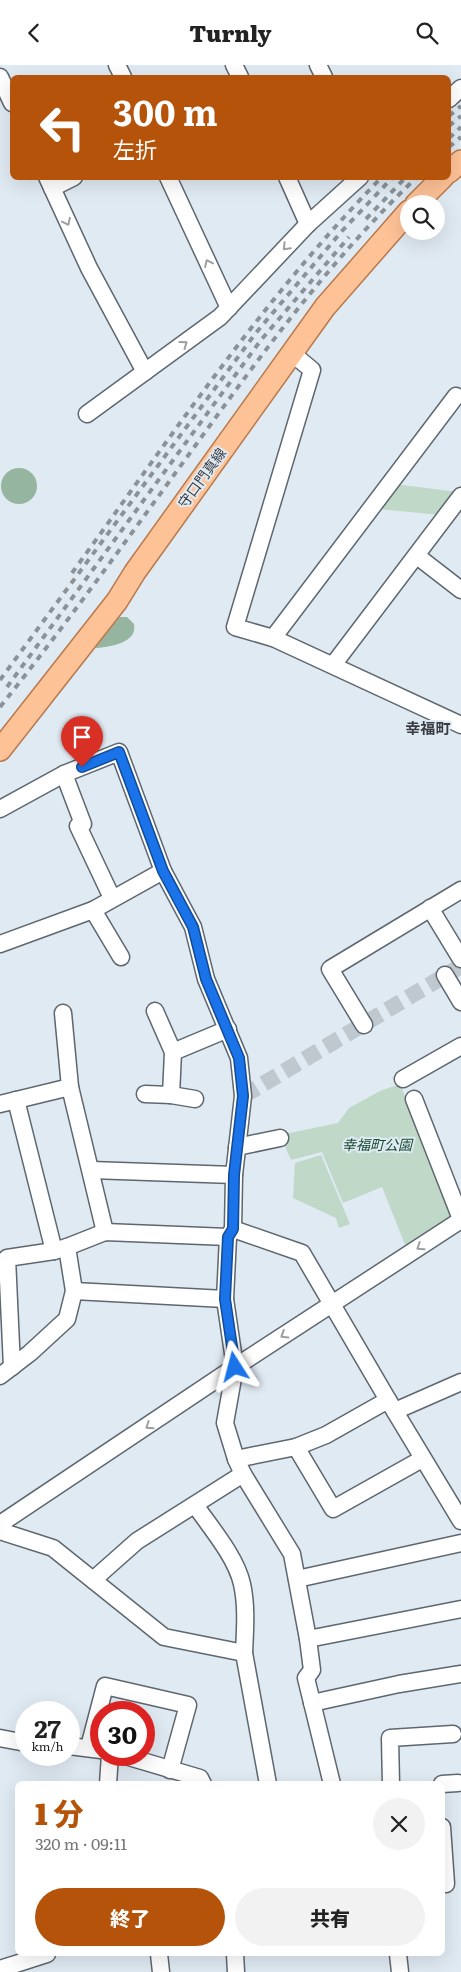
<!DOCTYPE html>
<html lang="ja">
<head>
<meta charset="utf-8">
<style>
	body { margin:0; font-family:Literata,"Noto Sans JP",serif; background:#f2f2f2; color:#222; height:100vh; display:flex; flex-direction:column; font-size:19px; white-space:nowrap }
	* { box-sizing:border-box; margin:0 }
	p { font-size:16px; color:#767676 }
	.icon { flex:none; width:28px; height:28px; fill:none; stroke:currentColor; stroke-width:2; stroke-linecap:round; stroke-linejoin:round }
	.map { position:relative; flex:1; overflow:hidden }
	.details { position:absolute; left:15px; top:1716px; width:430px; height:175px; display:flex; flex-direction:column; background:#fff; border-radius:8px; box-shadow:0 5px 20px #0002 }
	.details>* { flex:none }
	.banner { position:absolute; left:10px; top:10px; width:441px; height:105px; border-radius:8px; box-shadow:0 5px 20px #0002; background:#b45309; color:#fff; overflow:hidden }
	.fabs { position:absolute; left:400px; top:130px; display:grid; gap:10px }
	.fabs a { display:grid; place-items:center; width:45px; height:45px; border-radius:50%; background:#fff; box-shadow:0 5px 20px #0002; font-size:25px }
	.speed { position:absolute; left:15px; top:1636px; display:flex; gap:10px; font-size:25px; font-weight:700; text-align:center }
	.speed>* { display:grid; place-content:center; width:65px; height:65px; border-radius:50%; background:#fff; box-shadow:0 5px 20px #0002; line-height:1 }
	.speed small { font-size:12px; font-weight:400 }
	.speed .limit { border:8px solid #d22; background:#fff; color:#111 }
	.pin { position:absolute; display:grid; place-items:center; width:42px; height:42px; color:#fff; margin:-51px -21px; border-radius:50% 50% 50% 0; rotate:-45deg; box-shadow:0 0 5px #0007 }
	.pin .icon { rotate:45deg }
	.me { position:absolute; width:55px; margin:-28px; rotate:351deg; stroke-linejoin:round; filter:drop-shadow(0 0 4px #0008) }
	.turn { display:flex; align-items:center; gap:18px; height:105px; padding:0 20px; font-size:22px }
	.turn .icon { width:65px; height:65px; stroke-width:2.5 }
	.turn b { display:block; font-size:35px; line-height:42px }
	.round { display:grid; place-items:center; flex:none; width:52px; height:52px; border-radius:26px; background:#f2f2f2 }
	.headline { display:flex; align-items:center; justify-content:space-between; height:85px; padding:0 20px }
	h1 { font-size:30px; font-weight:800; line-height:38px; color:#b45309 }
	.primary-button { display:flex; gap:10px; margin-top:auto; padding:10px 20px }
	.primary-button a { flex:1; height:58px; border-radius:30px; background:#b45309; color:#fff; font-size:20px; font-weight:800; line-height:58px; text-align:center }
	.primary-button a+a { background:#f2f2f2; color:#222 }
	header { display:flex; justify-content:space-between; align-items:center; height:65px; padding:0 20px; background:#fff; font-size:22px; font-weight:800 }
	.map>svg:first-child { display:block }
	.green { fill:#bfd8c7 }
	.forest { fill:#96b5a0 }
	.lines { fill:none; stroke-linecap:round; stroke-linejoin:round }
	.minor-tunnel { stroke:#bfc7cf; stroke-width:16; stroke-dasharray:16 8; stroke-linecap:butt }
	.minor-casing { stroke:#5e676f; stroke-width:19 }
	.major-casing { stroke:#b8794c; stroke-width:24 }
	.minor { stroke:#fff; stroke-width:16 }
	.major { stroke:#fec297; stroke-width:21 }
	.rail { stroke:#8a9197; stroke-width:4; stroke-dasharray:6 6; stroke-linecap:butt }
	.oneway { stroke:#9c9ea0 }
	.route-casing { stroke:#114b97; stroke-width:12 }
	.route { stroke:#1a73e8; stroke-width:9 }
	.labels { text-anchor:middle; stroke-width:4; stroke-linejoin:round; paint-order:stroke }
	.street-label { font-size:14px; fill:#393d41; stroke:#e0eaf3 }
	.park-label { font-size:14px; font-style:italic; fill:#144a2e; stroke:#e0eaf3 }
	.neighbourhood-label { font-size:15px; font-weight:bold; fill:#393d41; stroke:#e0eaf3 }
</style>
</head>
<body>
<header><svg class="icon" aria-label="back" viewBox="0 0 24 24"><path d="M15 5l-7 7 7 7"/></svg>Turnly<svg class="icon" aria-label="search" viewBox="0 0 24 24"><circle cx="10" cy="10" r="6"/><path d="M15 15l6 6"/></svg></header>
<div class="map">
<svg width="461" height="1907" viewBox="0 0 461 1907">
	<rect width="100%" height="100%" fill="#e0eaf3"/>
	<g class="green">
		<path d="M 394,419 L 458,427 L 440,450 L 379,444 Z"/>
		<path d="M 400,1019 L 453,1151 L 406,1182 L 382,1122 L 343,1138 L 322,1087 L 291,1095 L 280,1070 L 338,1058 L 349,1043 L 380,1026 Z"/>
		<path d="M 321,1090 L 350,1159 L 339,1163 L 336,1153 L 293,1133 L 295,1098 Z"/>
	</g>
	<g class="forest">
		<circle cx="19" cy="421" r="18"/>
		<path d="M 120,552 L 127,552 L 134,559 C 138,578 109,582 96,583 L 95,581 L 115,556 Z"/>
	</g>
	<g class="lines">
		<path class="minor-tunnel" d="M 243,1031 L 461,901"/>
		<g class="minor-casing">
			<g id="minor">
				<path d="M 117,0 L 123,12"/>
				<path d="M 234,0 L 240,12"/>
				<path d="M 318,0 L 324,12"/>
				<path d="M 0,12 L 12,38"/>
				<path d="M 449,34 L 461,23"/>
				<path d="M 47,112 L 89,203 L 145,307"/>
				<path d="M 168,112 L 229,243"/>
				<path d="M 287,112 L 308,159"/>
				<path d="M 52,123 L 74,112"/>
				<path d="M 290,289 L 300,295 L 312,305 L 235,562 L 273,573 L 461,660"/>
				<path d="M 87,349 L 220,252 L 308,159 L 360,112"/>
				<path d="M 417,491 L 461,525"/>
				<path d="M 273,573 L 456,331"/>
				<path d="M 333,600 L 461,431"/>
				<path d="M 64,709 L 83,759 L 78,761 L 112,833"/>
				<path d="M 0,744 L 64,709 L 119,687 L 163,806 L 193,862 L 206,914 L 239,993 L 243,1031 L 234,1110 L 233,1164 L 228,1172 L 225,1234 L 235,1302 L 225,1358 L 236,1394 L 243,1409 L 292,1489 L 308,1574 L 312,1605 L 306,1613 L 332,1719"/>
				<path d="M 430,843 L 461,894"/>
				<path d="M 93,845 L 121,892"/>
				<path d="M 0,879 L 93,845 L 163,806"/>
				<path d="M 445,910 L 461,937"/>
				<path d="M 155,946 L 173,987 L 171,1030"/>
				<path d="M 63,948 L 70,1022"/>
				<path d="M 364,960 L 330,904 L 461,825"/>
				<path d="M 173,987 L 228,964"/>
				<path d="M 403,1014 L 461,981"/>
				<path d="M 145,1029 L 171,1030 L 195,1034"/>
				<path d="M 414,1034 L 461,1154"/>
				<path d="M 16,1035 L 54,1186"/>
				<path d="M 0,1039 L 70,1022 L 105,1167"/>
				<path d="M 237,1082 L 280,1073"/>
				<path d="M 91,1105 L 234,1110"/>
				<path d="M 233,1164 L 302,1188 L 388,1335 L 461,1456"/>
				<path d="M 74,1226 L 225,1234"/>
				<path d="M 12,1302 L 7,1193 L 54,1186 L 67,1182"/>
				<path d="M 0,1311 L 30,1288 L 67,1254 L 74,1226 L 67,1182 L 105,1167 L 228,1172"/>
				<path d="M 395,1346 L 461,1317"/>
				<path d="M 296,1382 L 333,1444 L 422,1394"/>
				<path d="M 236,1394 L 296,1382 L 326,1370 L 388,1335"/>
				<path d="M 195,1440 C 211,1463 236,1492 242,1519 C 247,1541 245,1566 244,1588"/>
				<path d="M 0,1459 L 235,1302 L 461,1155"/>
				<path d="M 0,1466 L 53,1483 L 164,1572 L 244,1588 L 268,1719"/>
				<path d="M 297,1514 L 461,1478"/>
				<path d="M 93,1515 L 137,1476 L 243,1409"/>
				<path d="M 308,1574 L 461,1544"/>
				<path d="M 312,1638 L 399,1619 L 461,1609"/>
				<path d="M 0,1673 L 26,1678"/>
				<path d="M 69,1681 L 101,1685"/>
				<path d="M 89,1682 L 105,1621 L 188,1640 L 170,1705"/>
				<path d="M 122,1690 L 200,1713 L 203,1719"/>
				<path d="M 108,1719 L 110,1690"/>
				<path d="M 391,1719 L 390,1673 L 453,1669"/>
				<path d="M 442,1719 L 458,1718"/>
				<path d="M 442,1762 L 446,1819"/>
				<path d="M 159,1889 L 161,1907"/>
				<path d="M 235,1889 L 236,1907"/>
				<path d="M 398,1889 L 400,1907"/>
				<path d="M 0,1904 L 47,1889"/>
			</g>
		</g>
		<g class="major-casing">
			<g id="major">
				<path d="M 449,107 L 461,96"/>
				<path d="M 416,139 L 443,112"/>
				<path d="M 0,685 L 117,536 L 135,507 L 325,242 L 409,146"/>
			</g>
		</g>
		<use href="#minor" class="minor"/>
		<use href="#major" class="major"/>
		<g class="rail">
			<path d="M 449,51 L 461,41"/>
			<path d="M 449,61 L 461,51"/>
			<path d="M 449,73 L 461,62"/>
			<path d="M 449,82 L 461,72"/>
			<path d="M 366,154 L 406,112"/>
			<path d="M 72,508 C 171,372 264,232 382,112"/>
			<path d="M 0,615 L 255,269 L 342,166 L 393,112"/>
			<path d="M 7,622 L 261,275 L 349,172"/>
			<path d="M 0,642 C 68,557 131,469 195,381 C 263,287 332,193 417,112"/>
		</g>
	</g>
	<defs><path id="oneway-chevron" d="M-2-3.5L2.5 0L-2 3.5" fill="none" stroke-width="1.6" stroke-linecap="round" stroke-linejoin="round" transform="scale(1.25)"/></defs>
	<g class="oneway">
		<use href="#oneway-chevron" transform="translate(67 157) rotate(65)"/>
		<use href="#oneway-chevron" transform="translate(286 182) rotate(134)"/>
		<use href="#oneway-chevron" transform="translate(208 198) rotate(-115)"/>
		<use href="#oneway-chevron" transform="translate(184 279) rotate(-36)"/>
		<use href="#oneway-chevron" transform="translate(420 1182) rotate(146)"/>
		<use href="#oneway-chevron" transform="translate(284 1270) rotate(148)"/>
		<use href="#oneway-chevron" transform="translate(149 1361) rotate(146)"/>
	</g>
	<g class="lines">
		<g class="route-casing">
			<path id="route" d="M 82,702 L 119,687 L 163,806 L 193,862 L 206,914 L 239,993 L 243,1031 L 234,1110 L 233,1164 L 228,1172 L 225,1234 L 235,1302"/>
		</g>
		<use href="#route" class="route"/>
	</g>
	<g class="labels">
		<g class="street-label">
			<text transform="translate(202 413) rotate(-54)" y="5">守口門真線</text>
		</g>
		<g class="park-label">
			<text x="377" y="1085">幸福町公園</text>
		</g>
		<g class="neighbourhood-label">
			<text x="428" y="669">幸福町</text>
		</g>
	</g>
</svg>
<div class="fabs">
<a><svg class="icon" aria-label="search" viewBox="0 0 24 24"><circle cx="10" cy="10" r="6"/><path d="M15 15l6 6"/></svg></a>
</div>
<div class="speed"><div>27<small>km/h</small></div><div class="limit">30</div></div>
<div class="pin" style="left:82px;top:702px;background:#d93025"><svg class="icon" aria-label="arrive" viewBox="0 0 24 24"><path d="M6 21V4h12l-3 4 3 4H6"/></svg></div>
<svg class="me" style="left:235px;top:1302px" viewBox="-20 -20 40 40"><path d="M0-17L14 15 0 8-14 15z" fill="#1a73e8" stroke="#fff" stroke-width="4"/></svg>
<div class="banner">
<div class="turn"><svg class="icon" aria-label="left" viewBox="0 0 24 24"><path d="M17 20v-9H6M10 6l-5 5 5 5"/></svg><div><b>300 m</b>左折</div></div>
</div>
<section class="details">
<div class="headline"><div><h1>1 分</h1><p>320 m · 09:11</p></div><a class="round"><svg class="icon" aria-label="close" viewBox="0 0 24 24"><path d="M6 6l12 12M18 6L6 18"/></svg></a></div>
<div class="primary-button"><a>終了</a><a>共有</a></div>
</section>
</div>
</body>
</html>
